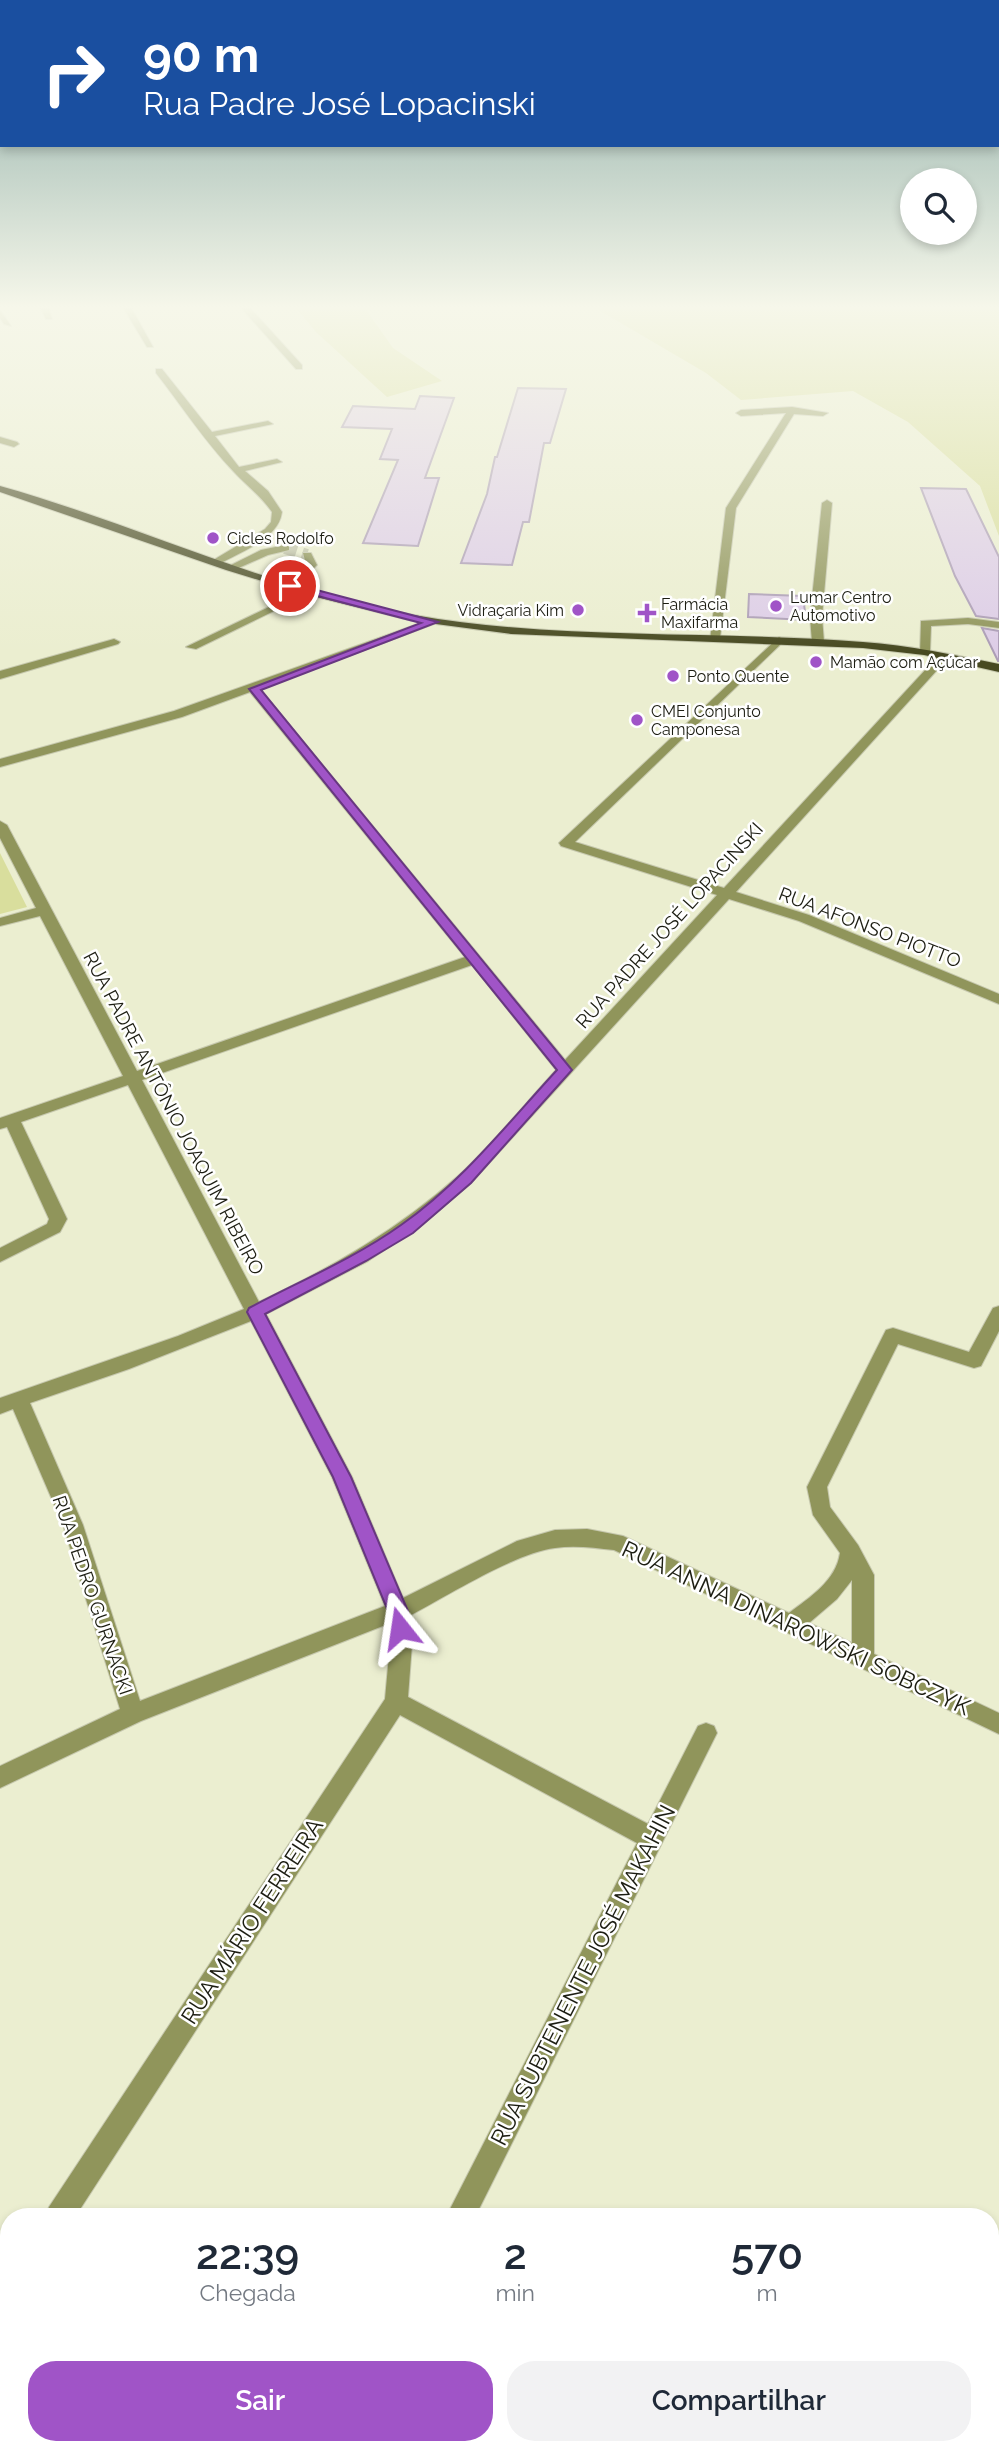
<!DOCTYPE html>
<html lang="pt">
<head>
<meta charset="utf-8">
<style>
	body { margin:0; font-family:Raleway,sans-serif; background:#f2f2f3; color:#1f2937; height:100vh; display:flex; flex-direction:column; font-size:26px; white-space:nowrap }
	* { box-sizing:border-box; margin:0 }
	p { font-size:23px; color:#747a83 }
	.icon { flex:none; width:38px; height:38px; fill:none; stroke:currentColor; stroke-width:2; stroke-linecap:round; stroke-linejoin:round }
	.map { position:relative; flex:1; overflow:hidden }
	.drawer { position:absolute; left:0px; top:2208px; width:999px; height:247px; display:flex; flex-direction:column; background:#fff; border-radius:28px 28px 0 0; box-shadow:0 4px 10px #0003 }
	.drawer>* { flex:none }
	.guide { position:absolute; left:0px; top:0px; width:999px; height:147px; box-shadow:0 4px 10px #0003; background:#1a4fa0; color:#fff; overflow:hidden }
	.fabs { position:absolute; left:900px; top:168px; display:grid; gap:14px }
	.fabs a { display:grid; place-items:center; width:77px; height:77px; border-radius:50%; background:#fff; box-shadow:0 4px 10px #0003; font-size:35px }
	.pin { position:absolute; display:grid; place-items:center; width:60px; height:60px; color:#fff; margin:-30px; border:4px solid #fff; border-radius:50%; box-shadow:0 2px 7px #0007 }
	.me { position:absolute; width:77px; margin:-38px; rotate:345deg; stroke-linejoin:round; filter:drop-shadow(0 0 5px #0008) }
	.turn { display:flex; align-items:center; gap:24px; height:147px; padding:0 28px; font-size:32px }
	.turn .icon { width:91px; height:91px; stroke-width:2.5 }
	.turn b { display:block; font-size:49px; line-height:60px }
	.eta { display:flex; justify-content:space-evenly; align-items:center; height:119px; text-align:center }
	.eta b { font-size:42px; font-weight:600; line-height:49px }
	.primary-button { display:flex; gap:14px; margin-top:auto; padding:14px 28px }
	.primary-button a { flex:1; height:80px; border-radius:28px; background:#a054c7; color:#fff; font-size:28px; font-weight:600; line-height:80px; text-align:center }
	.primary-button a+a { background:#f2f2f3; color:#1f2937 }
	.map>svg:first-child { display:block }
	.green { fill:#d9de9d }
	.building { fill:#ddcde7; stroke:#ac9db6; stroke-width:2 }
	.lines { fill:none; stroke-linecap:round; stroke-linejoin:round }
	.minor-tunnel { stroke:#c2c4aa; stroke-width:12; stroke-dasharray:12 6; stroke-linecap:butt }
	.minor-casing { stroke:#c6c8ae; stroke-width:2 }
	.major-casing { stroke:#c6c8ae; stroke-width:2 }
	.minor { fill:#90955b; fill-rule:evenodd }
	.major { fill:#474921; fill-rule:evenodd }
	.route { fill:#a054c7; stroke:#683781; stroke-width:2 }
	.poi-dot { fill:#a054c7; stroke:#fff; stroke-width:2.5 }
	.labels { text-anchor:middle; stroke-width:5; stroke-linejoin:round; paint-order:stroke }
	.far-poi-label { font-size:16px; fill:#1c1d12; stroke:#fff; text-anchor:start }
	.street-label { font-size:19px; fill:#1c1d12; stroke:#fff }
	.near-street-label { font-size:23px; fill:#1c1d12; stroke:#fff }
</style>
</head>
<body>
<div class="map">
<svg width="999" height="2455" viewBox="0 0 999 2455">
	<rect width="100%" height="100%" fill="#ebeed0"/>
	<g class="green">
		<path d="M 297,309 L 372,309 L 366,310 L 393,348 L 442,381 L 387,397 L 316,332 Z"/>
		<path d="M 597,309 L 999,309 L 999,536 L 980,486 L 908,422 L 853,391 L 741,400 L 706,373 Z"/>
		<path d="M 0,853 L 27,907 L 0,914 Z"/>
	</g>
	<g class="building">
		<path d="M 518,388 L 566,389 L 550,443 L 544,443 L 529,522 L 523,522 L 512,565 L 461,563 L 487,494 L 495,457 L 497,457 Z"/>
		<path d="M 420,396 L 454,398 L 425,478 L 439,478 L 418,546 L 363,543 L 398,460 L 380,459 L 392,429 L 342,427 L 353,406 L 415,409 Z"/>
		<path d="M 921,488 L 966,489 L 999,557 L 999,619 L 976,616 L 955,576 Z"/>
		<path d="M 749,594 L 803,596 L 806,620 L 748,617 Z"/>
		<path d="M 982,628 L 999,631 L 999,661 L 998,661 Z"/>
	</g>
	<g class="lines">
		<path class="minor-tunnel" d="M 285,548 L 307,555"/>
		<g class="minor-casing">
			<g id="minor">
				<path d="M 41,309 L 49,309 L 52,319 L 46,319 Z"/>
				<path d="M 124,309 L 132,309 L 153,347 L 147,347 Z"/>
				<path d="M 242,309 L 251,309 L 302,365 L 302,369 L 296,369 Z"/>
				<path d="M 0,310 L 11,326 L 4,324 L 0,318 Z"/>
				<path d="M 156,369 L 162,369 L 212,432 L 268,421 L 273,424 L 215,436 L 239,467 L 277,459 L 282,462 L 245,471 L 268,491 L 282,512 C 279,539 240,552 219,564 L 210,562 L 265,529 L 271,522 L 272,512 C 261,496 247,486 234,472 C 205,442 182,406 156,373 Z"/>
				<path d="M 792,407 L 828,413 L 823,416 L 794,414 L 736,508 L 720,638 L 710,640 L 726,508 L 786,413 L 741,416 L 736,413 L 741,410 Z"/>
				<path d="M 0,437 L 17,442 L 19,444 L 14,447 L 0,443 Z"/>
				<path d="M 827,500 L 832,503 L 822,617 L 824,642 L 818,645 L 812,642 L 810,617 L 822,503 Z"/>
				<path d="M 285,545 L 289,546 L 289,550 L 268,555 L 234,570 L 225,568 L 261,550 Z"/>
				<path d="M 303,553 L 311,553 L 317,565 L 294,588 L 286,588 L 286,584 L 306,564 Z"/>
				<path d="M 304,590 L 313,592 L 196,649 L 186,647 Z"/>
				<path d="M 968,618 L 999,622 L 999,628 L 968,624 L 931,626 L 930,652 L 920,654 L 921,621 Z"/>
				<path d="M 429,620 L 439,622 L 260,689 L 565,1060 L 717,895 L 561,846 L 559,843 L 779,637 L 785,640 L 783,642 L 575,842 L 724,888 L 940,654 L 948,654 L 948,658 L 736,892 L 809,915 L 999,994 L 999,1004 L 799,921 L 729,899 L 471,1183 L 422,1225 L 368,1261 L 266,1314 L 352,1477 L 403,1598 L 517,1541 L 555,1530 L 587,1529 L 623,1536 L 789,1613 C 810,1597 836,1581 840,1553 L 813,1515 L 807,1487 L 886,1330 L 893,1328 L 969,1352 L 993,1308 L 999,1306 L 999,1331 L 981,1366 L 974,1368 L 898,1344 L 827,1487 L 830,1507 L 858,1545 L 874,1575 L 874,1654 L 999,1713 L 999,1734 L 614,1550 C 595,1548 575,1545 555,1548 C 515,1553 447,1596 409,1616 L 412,1644 L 408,1697 L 648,1824 L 698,1726 L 706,1723 L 714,1726 L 717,1733 L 475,2217 L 446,2217 L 637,1843 L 400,1715 L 75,2217 L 45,2217 L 49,2207 L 385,1699 L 390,1644 L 388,1624 L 141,1721 L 0,1788 L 0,1766 L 120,1709 L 63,1525 L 13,1409 L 0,1414 L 0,1398 L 178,1336 L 244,1309 L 128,1085 L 21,1122 L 67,1219 L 60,1232 L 0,1262 L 0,1248 L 47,1224 L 49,1219 L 7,1127 L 0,1129 L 0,1118 L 123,1076 L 40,916 L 0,926 L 0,918 L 36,908 L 0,838 L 0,821 L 7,825 L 137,1071 L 465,957 L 250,692 L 182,717 L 0,767 L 0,759 L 174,711 ZM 472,965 L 556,1070 C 524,1105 493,1144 458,1176 C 399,1229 331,1268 259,1302 L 142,1080 ZM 251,1321 L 332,1477 L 385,1606 L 140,1701 L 83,1525 L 30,1403 L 129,1369 ZM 852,1580 L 852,1643 L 809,1623 L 837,1599 Z"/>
				<path d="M 114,639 L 120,642 L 118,644 L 0,679 L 0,671 Z"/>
				<path d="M 9,2279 L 9,2318 L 0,2321 L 0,2283 Z"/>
				<path d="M 999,2308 L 999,2362 L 990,2365 L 990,2311 Z"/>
				<path d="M 327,2446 L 358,2446 L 354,2455 L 324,2455 Z"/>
				<path d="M 948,2446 L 978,2446 L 975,2455 L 945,2455 Z"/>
			</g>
		</g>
		<g class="major-casing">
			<path id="major" d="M 0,486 C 139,525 271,590 414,615 C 562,641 714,630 863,642 C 909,645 954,655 999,664 L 999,672 L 924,655 L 863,648 L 511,634 L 413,621 L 304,594 L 226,570 L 0,492 Z"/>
		</g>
		<use href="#minor" class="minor"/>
		<use href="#major" class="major"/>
	</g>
	<linearGradient id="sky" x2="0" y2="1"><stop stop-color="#85a7a1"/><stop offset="0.47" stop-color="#f6f7ea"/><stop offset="1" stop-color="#f6f7ea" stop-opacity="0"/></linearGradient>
	<rect width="999" height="653" fill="url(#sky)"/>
	<path class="route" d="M 290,583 L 438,622 L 261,690 L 572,1070 L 471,1183 L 413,1233 L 366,1261 L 265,1314 L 351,1477 L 408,1611 L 410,1628 L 407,1634 L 400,1636 L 393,1634 L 388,1611 L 333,1477 L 247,1312 L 249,1308 C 300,1281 355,1258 401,1225 C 461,1183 508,1123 557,1070 L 249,689 L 421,623 L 287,588 L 285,586 Z"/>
	<g class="poi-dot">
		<circle cx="213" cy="538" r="7"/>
		<circle cx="776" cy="606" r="7"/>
		<circle cx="578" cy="610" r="7"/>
		<path d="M643.5 602.5h7v7h7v7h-7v7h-7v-7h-7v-7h7z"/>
		<circle cx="816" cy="662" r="7"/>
		<circle cx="673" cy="676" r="7"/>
		<circle cx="637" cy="720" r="7"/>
	</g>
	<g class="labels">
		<g class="far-poi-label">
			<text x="227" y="544">Cicles Rodolfo</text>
			<text x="790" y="603">Lumar Centro<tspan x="790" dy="18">Automotivo</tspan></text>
			<text x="661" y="610">Farmácia<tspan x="661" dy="18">Maxifarma</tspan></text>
			<text x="564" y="616" text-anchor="end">Vidraçaria Kim</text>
			<text x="830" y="668">Mamão com Açúcar</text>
			<text x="687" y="682">Ponto Quente</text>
			<text x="651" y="717">CMEI Conjunto<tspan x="651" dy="18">Camponesa</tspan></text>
		</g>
		<g class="street-label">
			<text transform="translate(669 925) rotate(-48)" y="7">RUA PADRE JOSÉ LOPACINSKI</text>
			<text transform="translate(870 927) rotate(21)" y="7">RUA AFONSO PIOTTO</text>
			<text transform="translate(174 1113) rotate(62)" y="7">RUA PADRE ANTÔNIO JOAQUIM RIBEIRO</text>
			<text transform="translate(93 1595) rotate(71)" y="7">RUA PEDRO GURNACKI</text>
		</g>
		<g class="near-street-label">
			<text transform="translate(796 1628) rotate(25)" y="8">RUA ANNA DINAROWSKI SOBCZYK</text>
			<text transform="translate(252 1921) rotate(-57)" y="8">RUA MÁRIO FERREIRA</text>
			<text transform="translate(583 1975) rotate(-63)" y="8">RUA SUBTENENTE JOSÉ MAKAHIN</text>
		</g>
	</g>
</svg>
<div class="fabs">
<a><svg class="icon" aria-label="search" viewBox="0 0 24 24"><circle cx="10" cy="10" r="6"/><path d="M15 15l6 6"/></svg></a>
</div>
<div class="pin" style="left:290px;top:586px;background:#d93025"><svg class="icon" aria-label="arrive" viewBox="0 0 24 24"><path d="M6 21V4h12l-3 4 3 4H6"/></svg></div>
<svg class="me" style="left:400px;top:1628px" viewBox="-20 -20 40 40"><path d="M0-17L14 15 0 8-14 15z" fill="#a054c7" stroke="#fff" stroke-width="4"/></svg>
<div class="guide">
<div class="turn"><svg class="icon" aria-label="right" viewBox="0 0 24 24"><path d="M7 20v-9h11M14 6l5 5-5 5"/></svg><div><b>90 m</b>Rua Padre José Lopacinski</div></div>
</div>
<section class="drawer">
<div class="eta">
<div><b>22:39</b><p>Chegada</p></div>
<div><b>2</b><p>min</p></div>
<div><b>570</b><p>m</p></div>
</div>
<div class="primary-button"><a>Sair</a><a>Compartilhar</a></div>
</section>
</div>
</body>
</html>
